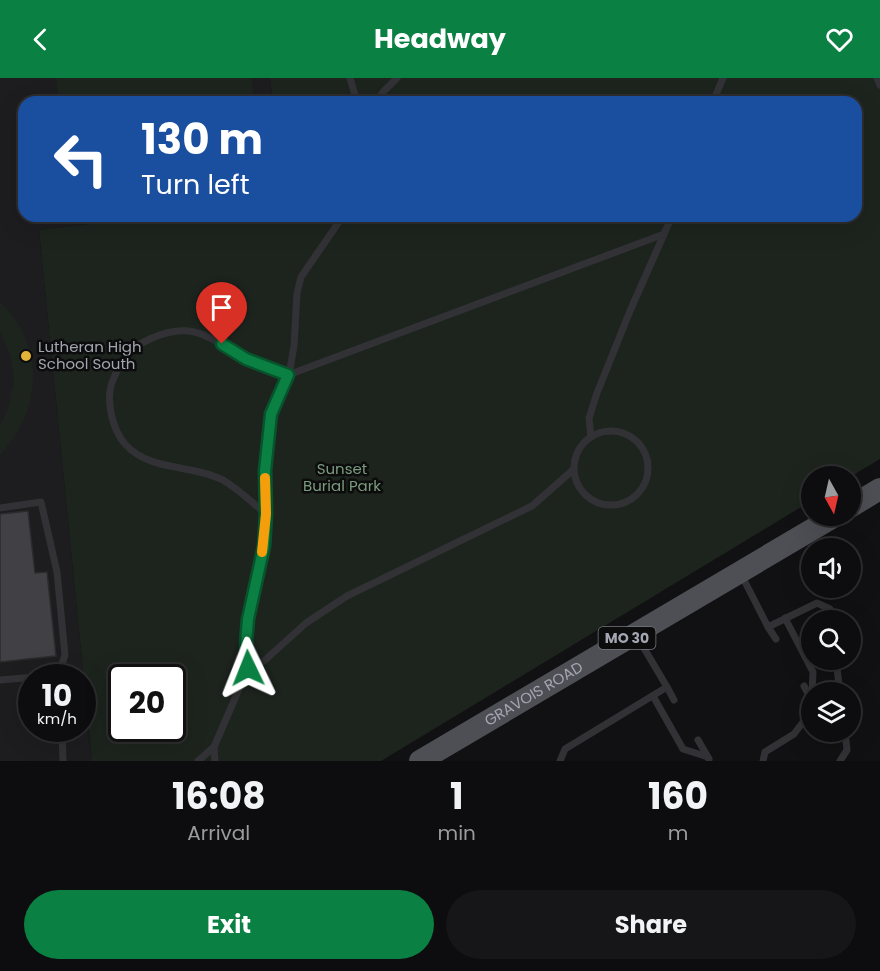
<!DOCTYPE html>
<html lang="en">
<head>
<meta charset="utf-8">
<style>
	body { margin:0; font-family:Poppins,sans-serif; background:#161517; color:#f1f3f6; height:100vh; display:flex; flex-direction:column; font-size:22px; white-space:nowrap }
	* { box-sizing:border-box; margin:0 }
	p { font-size:20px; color:#9a9b9e }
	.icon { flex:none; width:33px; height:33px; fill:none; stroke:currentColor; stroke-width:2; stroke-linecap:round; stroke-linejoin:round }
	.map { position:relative; height:683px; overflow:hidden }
	.panel { display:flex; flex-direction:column; background:#0d0c0e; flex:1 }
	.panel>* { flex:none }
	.top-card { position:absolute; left:18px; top:18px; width:844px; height:126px; border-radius:18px; box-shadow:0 6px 24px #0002,0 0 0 2px #2d2c2e; background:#1a4fa0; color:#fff; overflow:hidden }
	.needle { width:39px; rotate:172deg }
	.buttons { position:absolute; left:801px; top:388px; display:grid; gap:12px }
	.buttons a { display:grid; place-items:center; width:60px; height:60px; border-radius:50%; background:#0d0c0e; box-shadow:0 6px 24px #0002,0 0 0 2px #2d2c2e; font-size:30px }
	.speed { position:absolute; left:18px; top:586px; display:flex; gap:12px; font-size:30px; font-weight:700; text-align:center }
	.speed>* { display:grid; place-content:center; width:78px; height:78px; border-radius:50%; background:#0d0c0e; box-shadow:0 6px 24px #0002,0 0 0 2px #2d2c2e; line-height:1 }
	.speed small { font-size:15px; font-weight:400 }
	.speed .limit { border:3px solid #111; border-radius:9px; background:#fff; color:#111 }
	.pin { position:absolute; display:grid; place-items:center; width:51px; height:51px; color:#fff; margin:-62px -26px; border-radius:50% 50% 50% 0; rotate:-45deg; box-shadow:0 0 6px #0007 }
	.pin .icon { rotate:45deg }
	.me { position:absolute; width:66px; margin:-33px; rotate:358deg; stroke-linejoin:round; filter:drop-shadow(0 0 4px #0008) }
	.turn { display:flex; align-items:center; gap:21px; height:126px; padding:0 24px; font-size:27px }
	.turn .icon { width:78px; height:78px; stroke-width:2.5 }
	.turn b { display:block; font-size:42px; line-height:51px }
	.eta { display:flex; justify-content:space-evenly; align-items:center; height:102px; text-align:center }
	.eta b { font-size:36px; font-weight:700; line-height:42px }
	.cta { display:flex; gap:12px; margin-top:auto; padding:12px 24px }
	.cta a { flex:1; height:69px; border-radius:36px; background:#0b8043; color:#fff; font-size:24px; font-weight:700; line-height:69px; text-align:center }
	.cta a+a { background:#161517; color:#f1f3f6 }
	header { display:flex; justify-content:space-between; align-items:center; height:78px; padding:0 24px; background:#0b8043; color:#fff; font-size:27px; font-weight:700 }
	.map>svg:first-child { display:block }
	.built { fill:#1d1d1f; fill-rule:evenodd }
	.green { fill:#1d241e; fill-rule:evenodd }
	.building { fill:#404045; stroke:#2b2b2e; stroke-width:1.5 }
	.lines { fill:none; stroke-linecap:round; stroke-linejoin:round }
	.service { stroke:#323236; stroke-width:7 }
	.primary { stroke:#4e4f55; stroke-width:22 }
	.route-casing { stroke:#07532c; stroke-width:15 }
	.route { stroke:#0b8043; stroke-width:10 }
	.slow { stroke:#f59e0b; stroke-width:10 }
	.poi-dot { fill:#e3b338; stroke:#0c0c0d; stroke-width:2 }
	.labels { text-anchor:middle; stroke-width:5; stroke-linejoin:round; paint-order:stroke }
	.shield { fill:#0c0c0d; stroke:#767880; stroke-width:1.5 }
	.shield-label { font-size:14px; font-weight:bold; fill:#a3a6b1 }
	.poi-label { font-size:15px; fill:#a3a6b1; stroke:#0c0c0d; text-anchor:start }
	.park-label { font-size:15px; fill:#7b9b7f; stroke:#0c0c0d }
	.street-label { font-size:15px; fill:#a3a6b1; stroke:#0c0c0d }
</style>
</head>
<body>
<header><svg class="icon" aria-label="back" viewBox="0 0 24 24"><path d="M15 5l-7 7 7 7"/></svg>Headway<svg class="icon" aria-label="heart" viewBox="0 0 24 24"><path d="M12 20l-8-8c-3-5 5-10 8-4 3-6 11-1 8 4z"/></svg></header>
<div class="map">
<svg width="880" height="683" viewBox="0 0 880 683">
	<rect width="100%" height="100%" fill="#111012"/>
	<path class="built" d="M 0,0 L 270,0 L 273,24 L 24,24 L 24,138 L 153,138 L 39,152 L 92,683 L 0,683 ZM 32,600 L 82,600 L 82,651 L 32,651 Z"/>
	<g class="green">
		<path d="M 56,0 L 251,0 L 255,24 L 59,24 Z"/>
		<path d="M 270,0 L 880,0 L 880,381 L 850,399 L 812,399 L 811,423 L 381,683 L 92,683 L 39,152 L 153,138 L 856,138 L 856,24 L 273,24 ZM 122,600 L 172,600 L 172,651 L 122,651 Z"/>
		<path d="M 0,224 C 46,268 42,332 0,377 L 0,347 L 8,331 L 14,304 L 11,278 L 0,253 Z"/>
	</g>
	<path class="building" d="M 28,433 L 35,495 L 47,494 L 56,578 L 0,584 L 0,436 Z"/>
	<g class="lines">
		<g class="service">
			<path d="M 350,0 L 357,24"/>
			<path d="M 877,0 L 880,7"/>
			<path d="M 377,24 L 383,14 L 397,0"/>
			<path d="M 713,24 L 723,0"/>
			<circle cx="611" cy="390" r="37"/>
			<path d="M 591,359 L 589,340 L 597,315 L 630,233 L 672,138"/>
			<path d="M 0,430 L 41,424 L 57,494 L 65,577 L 58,597"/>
			<path d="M 266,436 C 253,425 238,411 223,402 C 192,386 150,394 125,366 C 112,351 105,321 113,302 C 122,279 130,270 152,260 C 195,242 210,261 245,280 C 258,288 274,292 288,297 L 664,156"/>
			<path d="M 742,498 L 768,549 L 817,525 L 830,531 L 831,543"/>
			<path d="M 785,540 L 813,594 L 812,615"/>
			<path d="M 768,549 L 776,561"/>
			<path d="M 836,582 L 840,615"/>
			<path d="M 248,590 L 264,583 L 306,545 L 347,518 L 532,428 L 574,391"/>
			<path d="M 0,602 L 58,597 L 58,599"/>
			<path d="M 804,608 L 812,623"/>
			<path d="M 667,609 L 674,622"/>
			<path d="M 653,618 L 683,671 L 708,679"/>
			<path d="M 62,651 L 63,683"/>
			<path d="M 698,662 L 709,681"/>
			<path d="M 214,669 L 248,590 L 246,565 L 248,541 L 264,468 L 266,436 L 265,393 L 271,336 L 290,291 L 294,268 L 297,215 L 301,199 L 343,138"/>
			<path d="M 198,683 L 214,669 L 215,683"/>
			<path d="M 560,683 L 565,671 L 667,609 L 638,560"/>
			<path d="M 763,683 L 765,674 L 794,656 L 812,632"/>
			<path d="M 840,683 L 847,672 L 845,654"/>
		</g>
		<g class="primary">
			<path d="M 850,429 L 880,411"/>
			<path id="s1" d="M 420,683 L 835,438"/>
		</g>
	</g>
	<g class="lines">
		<g class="route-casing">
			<path id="route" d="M 222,266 L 246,281 L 288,297 L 271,336 L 265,393 L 266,436 L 264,468 L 248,541 L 246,565 L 248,590"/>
		</g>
		<use href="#route" class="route"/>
		<path class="slow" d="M 262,474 L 266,436 L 265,400"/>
	</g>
	<circle class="poi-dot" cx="26" cy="278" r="6"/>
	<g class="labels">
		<rect class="shield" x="598.5" y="549" width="57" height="22" rx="4.5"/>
		<g class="shield-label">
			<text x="627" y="565">MO 30</text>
		</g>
		<g class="poi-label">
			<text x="38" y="274">Lutheran High<tspan x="38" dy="17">School South</tspan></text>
		</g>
		<g class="park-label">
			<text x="342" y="396">Sunset<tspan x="342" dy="17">Burial Park</tspan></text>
		</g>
		<g class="street-label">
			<text dy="5" stroke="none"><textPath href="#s1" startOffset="132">GRAVOIS ROAD</textPath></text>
		</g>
	</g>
</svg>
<div class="buttons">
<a><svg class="needle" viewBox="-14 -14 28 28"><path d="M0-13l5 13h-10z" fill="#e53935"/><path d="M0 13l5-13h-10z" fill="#9a9b9e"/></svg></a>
<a><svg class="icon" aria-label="sound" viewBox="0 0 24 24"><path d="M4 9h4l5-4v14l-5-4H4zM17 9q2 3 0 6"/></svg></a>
<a><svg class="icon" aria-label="search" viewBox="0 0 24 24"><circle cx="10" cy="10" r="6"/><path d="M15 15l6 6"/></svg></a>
<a><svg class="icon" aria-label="layers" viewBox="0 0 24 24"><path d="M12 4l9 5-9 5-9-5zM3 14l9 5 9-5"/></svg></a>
</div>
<div class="speed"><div>10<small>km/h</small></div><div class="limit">20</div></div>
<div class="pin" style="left:222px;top:266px;background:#d93025"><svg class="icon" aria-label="arrive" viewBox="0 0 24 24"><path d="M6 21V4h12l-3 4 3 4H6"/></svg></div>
<svg class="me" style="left:248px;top:590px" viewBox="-20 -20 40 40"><path d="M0-17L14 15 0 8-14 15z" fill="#0b8043" stroke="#fff" stroke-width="4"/></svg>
<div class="top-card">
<div class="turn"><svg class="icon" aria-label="left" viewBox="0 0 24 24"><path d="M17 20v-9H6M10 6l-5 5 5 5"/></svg><div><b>130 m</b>Turn left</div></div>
</div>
</div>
<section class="panel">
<div class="eta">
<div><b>16:08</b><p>Arrival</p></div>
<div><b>1</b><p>min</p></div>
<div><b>160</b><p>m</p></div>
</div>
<div class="cta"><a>Exit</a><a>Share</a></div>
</section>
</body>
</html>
